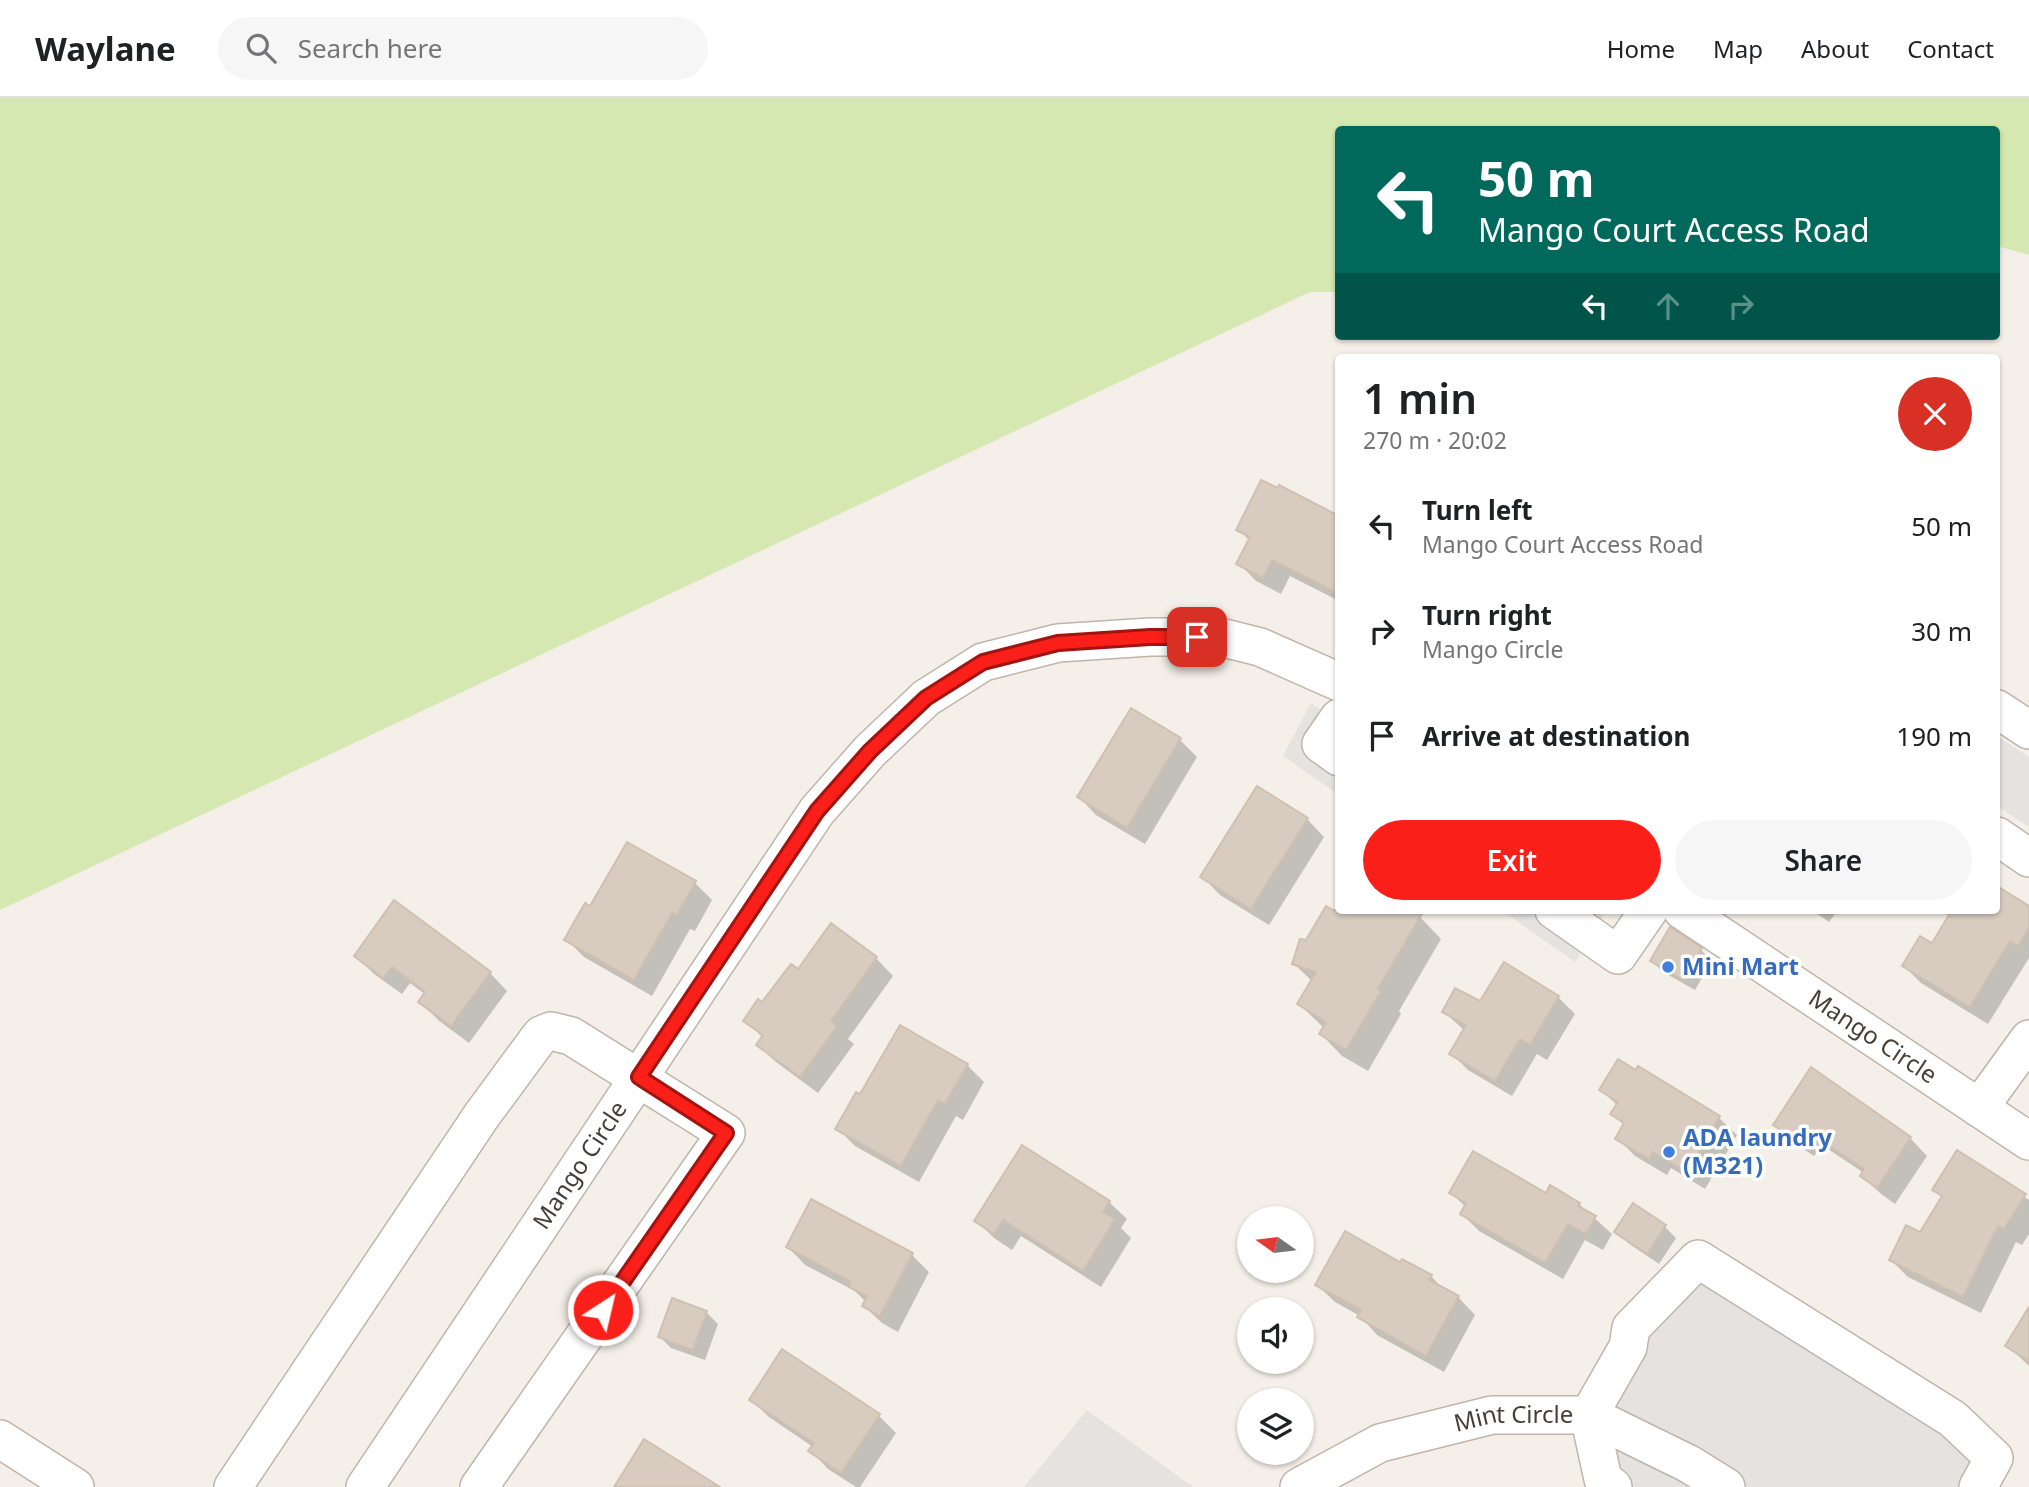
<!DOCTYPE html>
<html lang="en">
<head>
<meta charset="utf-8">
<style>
	body { margin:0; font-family:"Noto Sans",sans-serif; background:#f6f6f6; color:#202124; height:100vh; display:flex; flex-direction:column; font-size:26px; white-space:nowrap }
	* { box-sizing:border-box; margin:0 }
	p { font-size:23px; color:#757577 }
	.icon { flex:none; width:38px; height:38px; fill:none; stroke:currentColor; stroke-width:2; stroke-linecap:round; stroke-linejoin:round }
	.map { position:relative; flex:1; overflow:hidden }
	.panel { position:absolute; left:1335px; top:256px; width:665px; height:560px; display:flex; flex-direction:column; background:#fff; border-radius:7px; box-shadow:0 2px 5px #0004 }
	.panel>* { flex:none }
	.top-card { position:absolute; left:1335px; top:28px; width:665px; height:214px; border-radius:7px; box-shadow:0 2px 5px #0004; background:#00695c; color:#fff; overflow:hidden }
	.needle { width:46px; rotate:284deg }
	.tools { position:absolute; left:1237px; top:1108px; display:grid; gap:14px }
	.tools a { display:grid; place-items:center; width:77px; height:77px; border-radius:50%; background:#fff; box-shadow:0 2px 5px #0004; font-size:35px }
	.pin { position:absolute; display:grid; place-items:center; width:60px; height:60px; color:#fff; margin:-30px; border-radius:14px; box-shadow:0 4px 10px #0006 }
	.me { position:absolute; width:77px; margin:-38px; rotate:35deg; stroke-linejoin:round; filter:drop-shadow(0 0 5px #0008) }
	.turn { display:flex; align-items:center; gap:24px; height:147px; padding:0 28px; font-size:32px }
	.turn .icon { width:91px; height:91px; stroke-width:2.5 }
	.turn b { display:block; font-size:49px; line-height:60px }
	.lanes { display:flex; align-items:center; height:66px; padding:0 28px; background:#0003; justify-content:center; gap:35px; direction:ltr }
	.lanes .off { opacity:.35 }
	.round { display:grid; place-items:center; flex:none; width:74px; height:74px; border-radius:37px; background:#f6f6f6 }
	.overview { display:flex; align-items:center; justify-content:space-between; height:119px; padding:0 28px }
	h1 { font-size:42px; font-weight:600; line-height:52px }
	.primary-button { display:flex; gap:14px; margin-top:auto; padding:14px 28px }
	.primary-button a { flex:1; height:80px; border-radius:42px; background:#fa1f19; color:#fff; font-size:28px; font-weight:600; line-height:80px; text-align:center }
	.primary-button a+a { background:#f6f6f6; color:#202124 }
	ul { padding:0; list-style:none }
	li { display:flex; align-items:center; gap:21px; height:105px; padding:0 28px }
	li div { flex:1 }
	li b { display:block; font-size:26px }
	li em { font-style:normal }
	header { display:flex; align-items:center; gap:42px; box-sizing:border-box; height:98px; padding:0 35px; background:#fff; border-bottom:2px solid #e0e0e0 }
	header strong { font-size:33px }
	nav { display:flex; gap:38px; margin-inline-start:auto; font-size:24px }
	.search { width:490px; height:63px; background:#f6f6f6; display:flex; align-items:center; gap:18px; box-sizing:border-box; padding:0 24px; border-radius:38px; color:#757577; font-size:26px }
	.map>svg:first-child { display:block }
	.green { fill:#d6e8b1 }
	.parking { fill:#e5e2e0 }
	.shadow { fill:#0003 }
	.building { fill:#d8ccc0; stroke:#d0c0b0; stroke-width:2 }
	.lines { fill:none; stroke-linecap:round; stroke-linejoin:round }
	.minor-casing { stroke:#bfb5aa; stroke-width:40 }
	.minor { stroke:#fff; stroke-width:37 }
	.route-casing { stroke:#a21410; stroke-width:18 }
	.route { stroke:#fa1f19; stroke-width:12 }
	.shop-dot { fill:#3f7fe0; stroke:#fff; stroke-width:2.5 }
	.labels { text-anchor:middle; stroke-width:7; stroke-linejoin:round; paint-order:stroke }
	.shop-label { font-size:24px; font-weight:bold; fill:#366cbe; stroke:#fff; text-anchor:start }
	.street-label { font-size:24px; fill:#473f36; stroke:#fff }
</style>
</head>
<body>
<header>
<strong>Waylane</strong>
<div class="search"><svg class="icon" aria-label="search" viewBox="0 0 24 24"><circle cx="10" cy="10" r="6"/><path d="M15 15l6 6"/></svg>Search here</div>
<nav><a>Home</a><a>Map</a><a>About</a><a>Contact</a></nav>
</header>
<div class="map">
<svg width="2029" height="1389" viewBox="0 0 2029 1389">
	<rect width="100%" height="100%" fill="#f4efe8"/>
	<path class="green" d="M 0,0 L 2029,0 L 2029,157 L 1997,148 L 1997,32 L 1339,32 L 1339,194 L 1310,194 L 0,812 Z"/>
	<g class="parking">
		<path d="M 1311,605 L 1339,625 L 1339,697 L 1283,658 Z"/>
		<path d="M 1997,638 L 2029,659 L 2029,729 L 1997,708 Z"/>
		<path d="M 1501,812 L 1594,812 L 1603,818 L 1575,864 Z"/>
		<path d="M 1702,1146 L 1978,1316 L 1995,1349 L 1984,1389 L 1613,1389 L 1610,1327 L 1625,1260 Z"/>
		<path d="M 1087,1312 L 1193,1389 L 1024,1389 Z"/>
	</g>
	<g class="shadow">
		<path d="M 1339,420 L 1339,503 L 1290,478 L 1281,496 L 1256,483 L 1239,465 L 1250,443 L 1238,431 Z"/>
		<path d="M 1180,642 L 1197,659 L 1145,746 L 1096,717 L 1079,699 Z"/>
		<path d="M 1307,721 L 1324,739 L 1269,827 L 1220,797 L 1203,779 Z"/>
		<path d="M 695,785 L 712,802 L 695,833 L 690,831 L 652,898 L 584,859 L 566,841 L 591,810 Z"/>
		<path d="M 1997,790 L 2029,810 L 2029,860 L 1988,926 L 1921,885 L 1904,868 L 1933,848 L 1954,812 L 1997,812 Z"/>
		<path d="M 1346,812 L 1408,812 L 1420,819 L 1441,841 L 1399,913 L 1401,916 L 1368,973 L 1342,958 L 1321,936 L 1324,930 L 1299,906 L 1312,883 L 1294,866 L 1306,845 L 1341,819 Z"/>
		<path d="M 1812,812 L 1838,812 L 1829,824 Z"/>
		<path d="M 1701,852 L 1712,863 L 1695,892 L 1663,874 L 1652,863 Z"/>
		<path d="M 356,858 L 490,875 L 507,893 L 469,945 L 438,922 L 421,904 L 426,897 L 410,885 L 402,896 L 374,876 Z"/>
		<path d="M 876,860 L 893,878 L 848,941 L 854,946 L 818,995 L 776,964 L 758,947 L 763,940 L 745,922 L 798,874 Z"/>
		<path d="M 1504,867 L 1558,899 L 1575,916 L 1547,962 L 1537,956 L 1512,998 L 1468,972 L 1451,955 L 1465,933 L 1444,914 L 1481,906 Z"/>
		<path d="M 967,967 L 984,984 L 963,1022 L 956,1018 L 919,1084 L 855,1048 L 837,1030 L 860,999 Z"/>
		<path d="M 1639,971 L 1719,1020 L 1737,1037 L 1705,1091 L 1671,1070 L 1667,1077 L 1635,1058 L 1617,1040 L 1625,1028 L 1612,1016 L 1618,1008 L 1601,992 Z"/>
		<path d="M 1775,1026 L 1910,1040 L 1927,1058 L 1895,1106 L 1880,1095 L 1862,1078 L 1864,1075 L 1822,1047 L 1814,1058 L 1793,1044 Z"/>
		<path d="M 1957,1055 L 2029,1102 L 2029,1136 L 2022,1147 L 2016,1144 L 1981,1215 L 1908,1179 L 1891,1162 L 1920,1136 L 1943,1100 L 1934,1091 Z"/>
		<path d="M 1451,1095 L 1547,1097 L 1579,1106 L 1612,1136 L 1603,1152 L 1585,1142 L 1563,1181 L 1479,1133 L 1462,1116 L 1466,1109 Z"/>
		<path d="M 1109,1104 L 1127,1121 L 1121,1130 L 1131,1140 L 1101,1189 L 1021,1138 L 1012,1152 L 994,1140 L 977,1123 Z"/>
		<path d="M 1634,1108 L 1665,1129 L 1676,1140 L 1659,1166 L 1628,1145 L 1616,1133 Z"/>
		<path d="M 788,1149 L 912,1157 L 929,1174 L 898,1234 L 882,1225 L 864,1208 L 866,1204 L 855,1193 L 805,1167 Z"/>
		<path d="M 1401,1166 L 1431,1178 L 1444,1192 L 1458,1199 L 1475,1217 L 1444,1274 L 1377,1237 L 1360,1218 L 1335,1204 L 1317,1187 Z"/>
		<path d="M 706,1214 L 718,1226 L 705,1262 L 671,1250 L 660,1239 Z"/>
		<path d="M 2029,1216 L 2029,1268 L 2008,1248 Z"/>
		<path d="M 751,1302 L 878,1317 L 896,1335 L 860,1389 L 856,1389 L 828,1371 L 811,1353 L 813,1349 L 769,1319 Z"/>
	</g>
	<g class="building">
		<path d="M 1261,382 L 1278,390 L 1279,387 L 1339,418 L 1339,496 L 1272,462 L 1263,480 L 1236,466 L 1250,439 L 1236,432 Z"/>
		<path d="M 1131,610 L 1181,640 L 1127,730 L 1077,699 Z"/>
		<path d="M 1257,688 L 1308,720 L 1251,811 L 1200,779 Z"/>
		<path d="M 627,744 L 696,783 L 677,817 L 672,815 L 634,882 L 564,842 L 585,805 L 590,808 Z"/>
		<path d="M 1997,788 L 2029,808 L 2029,829 L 2018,848 L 2010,843 L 1970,909 L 1902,868 L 1920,838 L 1932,845 L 1952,812 L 1997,812 Z"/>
		<path d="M 394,802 L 491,874 L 451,928 L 418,904 L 425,894 L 392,869 L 383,880 L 354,858 Z"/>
		<path d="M 1326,808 L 1333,812 L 1424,812 L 1378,891 L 1381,893 L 1346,952 L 1319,936 L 1326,924 L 1297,906 L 1316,874 L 1292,866 L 1300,841 L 1306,842 Z"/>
		<path d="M 831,825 L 877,859 L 831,923 L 837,928 L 800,979 L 756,947 L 763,937 L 743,923 L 758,901 L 762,904 L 791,866 L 798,871 Z"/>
		<path d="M 1670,829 L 1702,850 L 1683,882 L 1650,863 Z"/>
		<path d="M 1504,864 L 1559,898 L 1530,947 L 1520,941 L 1495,983 L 1449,956 L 1466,927 L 1442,914 L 1455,890 L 1480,903 Z"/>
		<path d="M 900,927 L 968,966 L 945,1006 L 938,1002 L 901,1068 L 835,1031 L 856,994 L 860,996 Z"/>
		<path d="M 1618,961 L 1636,972 L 1638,968 L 1720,1018 L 1687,1075 L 1653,1054 L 1649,1061 L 1615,1041 L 1624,1025 L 1610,1016 L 1618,1004 L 1599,992 Z"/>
		<path d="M 1811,969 L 1911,1039 L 1877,1090 L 1860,1078 L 1864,1071 L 1804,1031 L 1796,1042 L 1773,1027 Z"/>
		<path d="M 1022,1047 L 1110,1103 L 1103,1114 L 1115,1121 L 1083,1173 L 1003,1122 L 994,1136 L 974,1123 Z"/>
		<path d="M 1957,1052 L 2026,1096 L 2004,1131 L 1998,1128 L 1963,1199 L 1889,1162 L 1906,1127 L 1920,1134 L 1942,1098 L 1932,1092 Z"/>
		<path d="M 1473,1053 L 1546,1095 L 1550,1087 L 1580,1105 L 1578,1108 L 1596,1118 L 1586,1136 L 1568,1126 L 1545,1165 L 1460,1116 L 1466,1105 L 1449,1095 Z"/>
		<path d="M 811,1101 L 913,1155 L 880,1218 L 862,1208 L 867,1198 L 849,1189 L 851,1184 L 786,1149 Z"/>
		<path d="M 1633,1105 L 1666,1127 L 1647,1156 L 1614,1134 Z"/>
		<path d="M 1345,1133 L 1400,1164 L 1402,1161 L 1432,1177 L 1429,1182 L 1459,1198 L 1426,1258 L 1357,1219 L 1361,1212 L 1315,1187 Z"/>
		<path d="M 672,1200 L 707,1213 L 693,1252 L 658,1239 Z"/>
		<path d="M 2029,1209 L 2029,1263 L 2005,1248 Z"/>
		<path d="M 782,1251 L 880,1316 L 841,1375 L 808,1353 L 814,1345 L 749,1302 Z"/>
		<path d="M 644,1341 L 720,1389 L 614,1389 Z"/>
	</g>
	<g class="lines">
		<g class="minor-casing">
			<g id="minor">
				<path d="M 1997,611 L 2029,632"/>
				<path d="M 1339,620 L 1321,646 L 1339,659"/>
				<path d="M 1997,738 L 2029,760"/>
				<path d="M 1554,812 L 1618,857 L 1649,812"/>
				<path id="s1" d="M 1682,812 L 2029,1043"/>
				<path d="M 1979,1010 L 2029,941"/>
				<path d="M 0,1341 L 75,1389"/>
				<path d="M 233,1389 L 482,1017 L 541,937 L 551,933 L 571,938 L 726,1035 L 479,1389"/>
				<path id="s2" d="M 365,1389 L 817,713 L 870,653 L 926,600 L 983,564 L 1058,545 L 1150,539 L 1220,539 L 1260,549 L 1339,584"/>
				<path id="s3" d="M 1299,1389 L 1380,1345 L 1492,1317 L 1589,1317 L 1689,1366 L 1726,1389"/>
				<path d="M 1613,1389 L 1603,1381 L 1589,1317 L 1628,1249 L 1631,1230 L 1698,1161 L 1953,1321 L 1994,1360 L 1978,1389"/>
			</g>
		</g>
		<use href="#minor" class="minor"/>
	</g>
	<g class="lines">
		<g class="route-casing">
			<path id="route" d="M 603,1212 L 726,1035 L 639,979 L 817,713 L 870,653 L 926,600 L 983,564 L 1058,545 L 1150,539 L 1197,539"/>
		</g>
		<use href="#route" class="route"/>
	</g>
	<g class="shop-dot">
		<circle cx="1668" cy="869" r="7"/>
		<circle cx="1669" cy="1054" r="7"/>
	</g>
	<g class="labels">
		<g class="shop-label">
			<text x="1682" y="877">Mini Mart</text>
			<text x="1683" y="1048">ADA laundry<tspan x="1683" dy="28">(M321)</tspan></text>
		</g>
		<g class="street-label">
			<text dy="8" stroke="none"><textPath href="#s1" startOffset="229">Mango Circle</textPath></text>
			<text dy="8" stroke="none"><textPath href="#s2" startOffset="387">Mango Circle</textPath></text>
			<text dy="8" stroke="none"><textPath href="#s3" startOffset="229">Mint Circle</textPath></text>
		</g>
	</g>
</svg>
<div class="tools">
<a><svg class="needle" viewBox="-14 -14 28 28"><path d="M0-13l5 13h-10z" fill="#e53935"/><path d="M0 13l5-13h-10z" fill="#757577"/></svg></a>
<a><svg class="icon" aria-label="sound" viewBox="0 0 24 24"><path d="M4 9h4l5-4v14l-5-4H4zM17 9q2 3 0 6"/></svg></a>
<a><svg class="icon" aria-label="layers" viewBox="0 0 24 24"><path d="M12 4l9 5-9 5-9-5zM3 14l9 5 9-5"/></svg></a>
</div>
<div class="pin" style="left:1197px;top:539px;background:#d93025"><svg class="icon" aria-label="arrive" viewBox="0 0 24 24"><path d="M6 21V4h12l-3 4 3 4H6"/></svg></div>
<svg class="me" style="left:603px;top:1212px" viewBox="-20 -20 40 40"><circle r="17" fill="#fa1f19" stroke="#fff" stroke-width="3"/><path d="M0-11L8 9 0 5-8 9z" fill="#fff"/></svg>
<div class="top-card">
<div class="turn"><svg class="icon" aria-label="left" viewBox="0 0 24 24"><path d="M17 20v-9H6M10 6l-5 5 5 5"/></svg><div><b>50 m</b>Mango Court Access Road</div></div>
<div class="lanes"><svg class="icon" aria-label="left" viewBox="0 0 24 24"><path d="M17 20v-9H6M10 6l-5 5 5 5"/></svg><svg class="icon off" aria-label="ahead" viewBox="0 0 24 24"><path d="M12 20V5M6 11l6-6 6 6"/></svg><svg class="icon off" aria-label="right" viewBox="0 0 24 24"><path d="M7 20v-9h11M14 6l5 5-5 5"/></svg></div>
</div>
<section class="panel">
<div class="overview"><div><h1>1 min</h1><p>270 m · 20:02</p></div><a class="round" style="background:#d93025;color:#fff"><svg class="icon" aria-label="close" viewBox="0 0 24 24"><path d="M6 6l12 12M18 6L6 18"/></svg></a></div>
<ul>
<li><svg class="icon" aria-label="left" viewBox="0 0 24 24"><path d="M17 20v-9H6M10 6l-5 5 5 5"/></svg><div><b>Turn left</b><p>Mango Court Access Road</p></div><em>50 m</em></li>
<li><svg class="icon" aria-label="right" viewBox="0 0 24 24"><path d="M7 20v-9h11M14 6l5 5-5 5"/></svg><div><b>Turn right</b><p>Mango Circle</p></div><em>30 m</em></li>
<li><svg class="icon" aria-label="arrive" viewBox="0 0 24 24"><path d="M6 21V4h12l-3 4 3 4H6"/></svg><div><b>Arrive at destination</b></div><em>190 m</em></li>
</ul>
<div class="primary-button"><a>Exit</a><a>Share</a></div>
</section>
</div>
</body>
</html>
